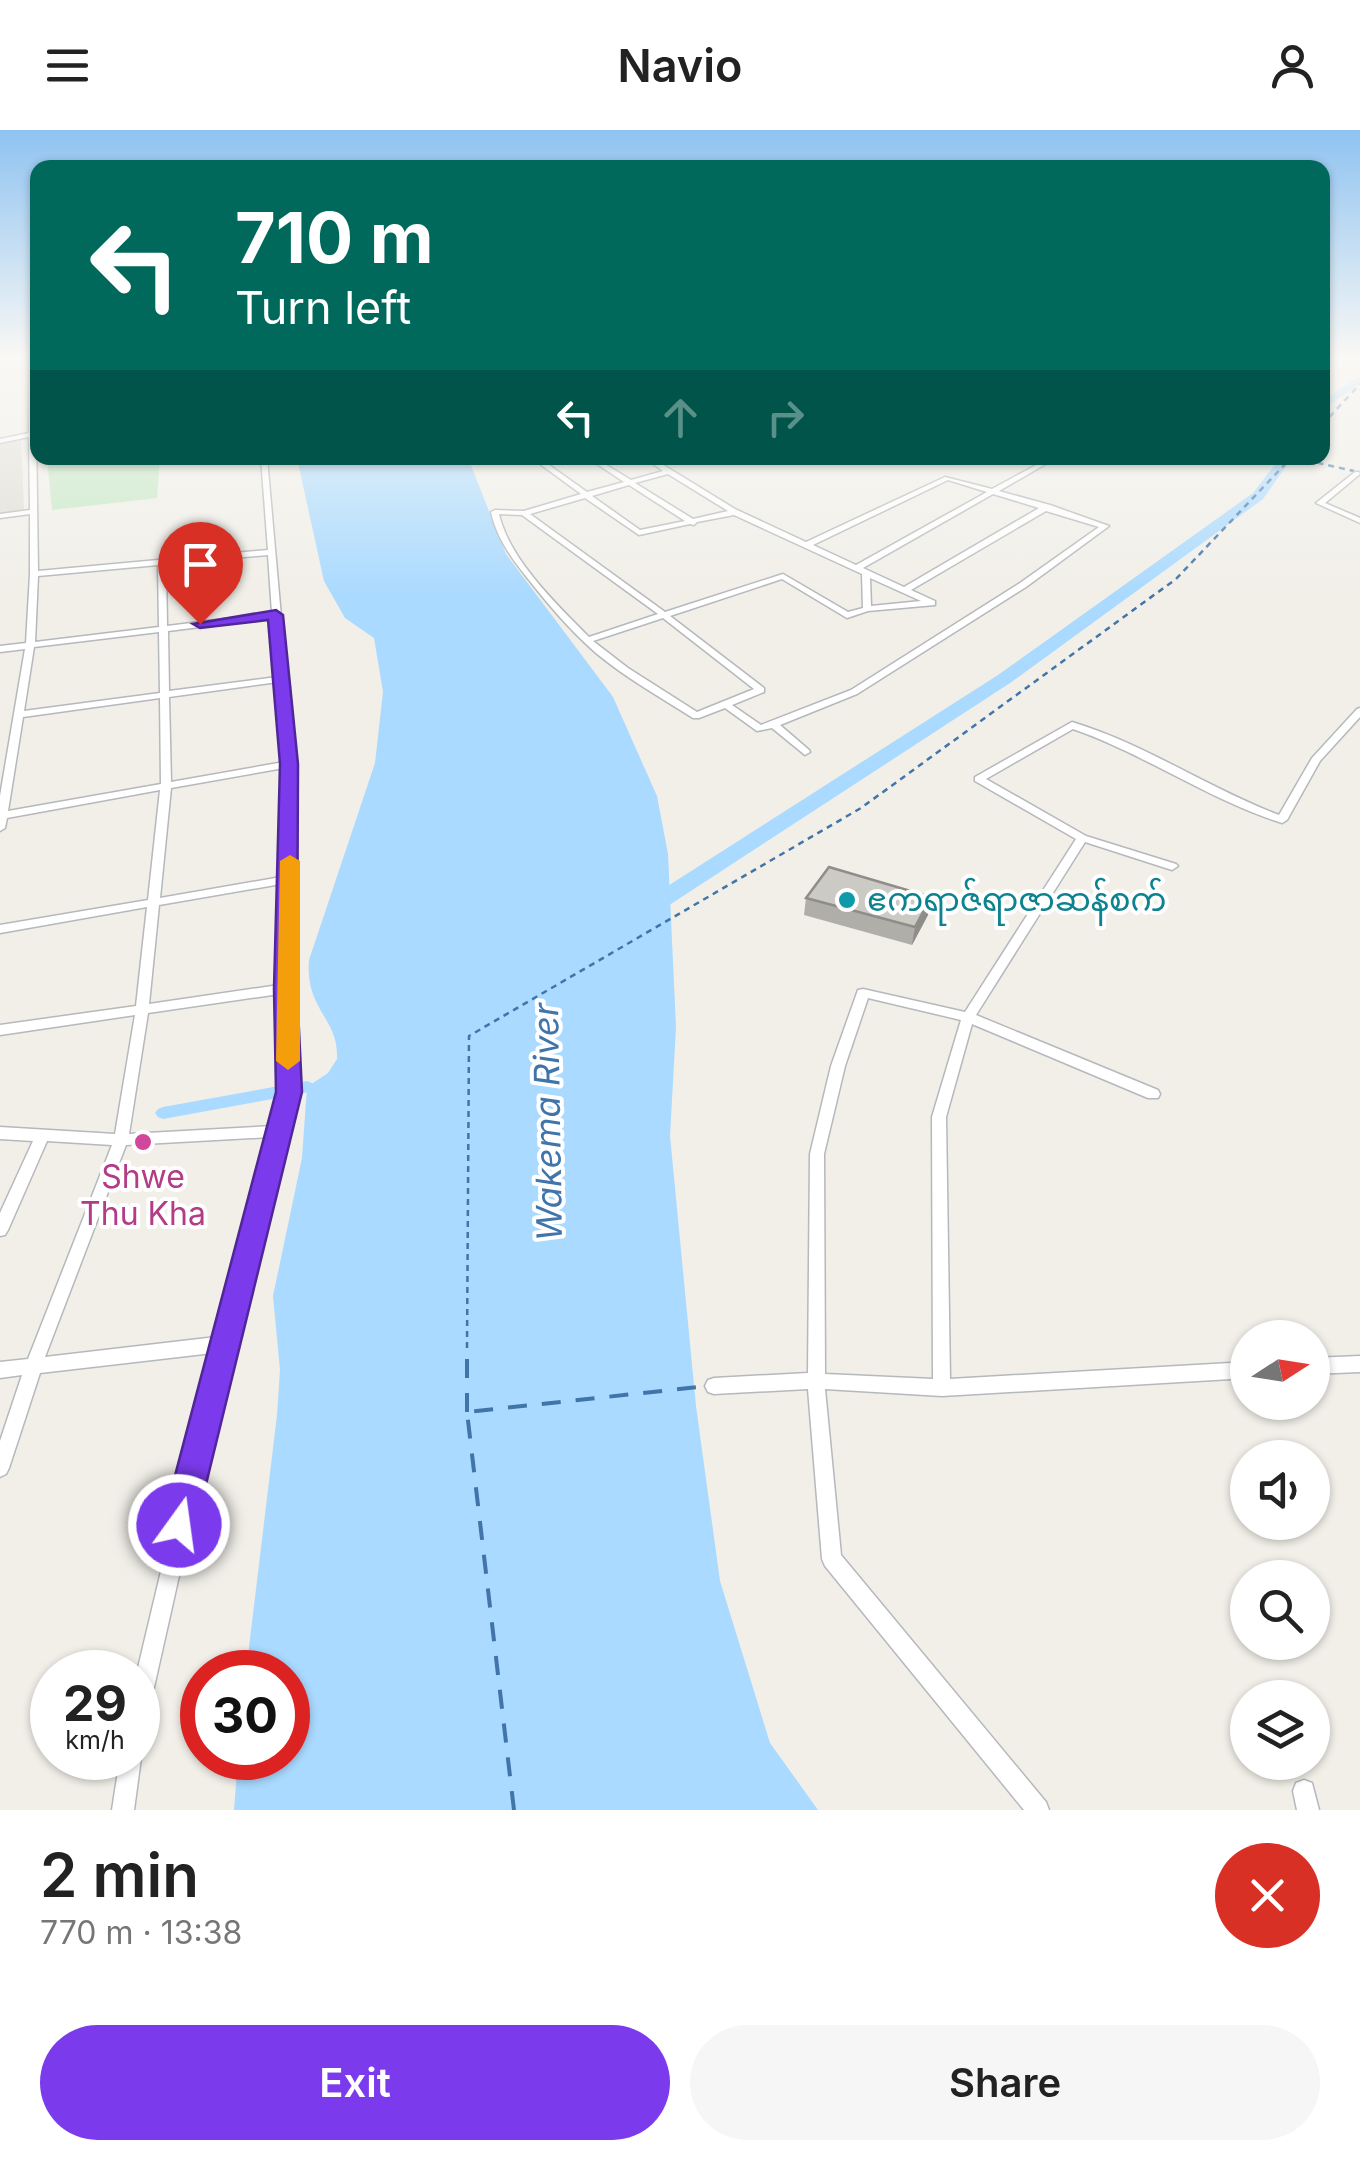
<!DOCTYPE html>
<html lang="en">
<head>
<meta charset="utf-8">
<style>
	body { margin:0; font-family:Inter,"Noto Sans Myanmar",sans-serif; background:#f6f6f6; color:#222; height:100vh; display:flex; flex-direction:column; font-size:38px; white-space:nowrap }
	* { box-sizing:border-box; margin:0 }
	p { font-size:32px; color:#767676 }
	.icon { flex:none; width:55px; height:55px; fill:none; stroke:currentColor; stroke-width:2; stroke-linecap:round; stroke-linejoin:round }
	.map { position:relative; height:1680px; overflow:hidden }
	.panel { display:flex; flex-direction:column; background:#fff; flex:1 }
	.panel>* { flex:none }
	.top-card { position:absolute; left:30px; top:30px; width:1300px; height:305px; border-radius:20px; box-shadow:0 2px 8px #0004; background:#00695c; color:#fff; overflow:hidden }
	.needle { width:65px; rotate:78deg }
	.fabs { position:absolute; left:1230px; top:1190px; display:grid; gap:20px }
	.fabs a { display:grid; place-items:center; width:100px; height:100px; border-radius:50%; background:#fff; box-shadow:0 2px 8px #0004; font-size:50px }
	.speed { position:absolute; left:30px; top:1520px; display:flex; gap:20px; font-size:50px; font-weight:700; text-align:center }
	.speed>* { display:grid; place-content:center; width:130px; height:130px; border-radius:50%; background:#fff; box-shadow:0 2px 8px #0004; line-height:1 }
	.speed small { font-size:25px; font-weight:400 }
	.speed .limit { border:15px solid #d22; background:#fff; color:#111 }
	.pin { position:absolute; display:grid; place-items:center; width:85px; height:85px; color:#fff; margin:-102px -42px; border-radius:50% 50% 50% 0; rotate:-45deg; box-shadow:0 0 10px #0007 }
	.pin .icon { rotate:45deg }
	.me { position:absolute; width:110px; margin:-55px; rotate:14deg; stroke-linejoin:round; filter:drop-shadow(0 0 8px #0008) }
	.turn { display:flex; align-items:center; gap:35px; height:210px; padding:0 40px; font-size:45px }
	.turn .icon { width:130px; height:130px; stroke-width:2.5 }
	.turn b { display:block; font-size:70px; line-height:85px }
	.lanes { display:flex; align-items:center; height:95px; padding:0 40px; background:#0003; justify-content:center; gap:50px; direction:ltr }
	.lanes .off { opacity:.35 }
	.round { display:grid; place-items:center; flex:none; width:105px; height:105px; border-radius:52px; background:#f6f6f6 }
	.head { display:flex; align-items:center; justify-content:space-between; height:170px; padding:0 40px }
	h1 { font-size:60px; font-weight:600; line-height:75px }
	.cta { display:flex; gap:20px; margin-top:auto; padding:20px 40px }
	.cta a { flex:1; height:115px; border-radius:60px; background:#7c3aed; color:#fff; font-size:40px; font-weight:600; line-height:115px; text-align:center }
	.cta a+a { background:#f6f6f6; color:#222 }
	header { display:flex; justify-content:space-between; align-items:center; height:130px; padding:0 40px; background:#fff; font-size:45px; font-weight:600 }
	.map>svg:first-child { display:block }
	.education { fill:#e1ded6 }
	.green { fill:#c5e8c5 }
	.water { fill:#aadaff }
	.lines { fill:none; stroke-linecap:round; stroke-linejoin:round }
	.canal { fill:#aadaff; fill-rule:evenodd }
	.river { fill:#aadaff; fill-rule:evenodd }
	.ferry-far1 { stroke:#4174aa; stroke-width:2.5; stroke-dasharray:6 5; stroke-linecap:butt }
	.ferry { stroke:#4174aa; stroke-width:4; stroke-dasharray:19 15; stroke-linecap:butt }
	.minor-casing { stroke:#b5b8bc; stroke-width:3 }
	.minor { fill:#fff; fill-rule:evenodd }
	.wall { fill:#afaea9 }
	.shaded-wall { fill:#8f8d8a }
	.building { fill:#cccac5; stroke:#8f8d8a; stroke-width:2.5 }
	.route { fill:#7c3aed; stroke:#51269a; stroke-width:2.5 }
	.slow { fill:#f59e0b }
	.culture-dot { fill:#0f9aa8; stroke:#fff; stroke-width:4 }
	.hotel-dot { fill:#d1479c; stroke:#fff; stroke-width:4 }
	.labels { text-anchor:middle; stroke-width:8; stroke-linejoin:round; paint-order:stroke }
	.culture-label { font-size:32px; fill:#0d838f; stroke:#fff; text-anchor:start }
	.hotel-label { font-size:32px; fill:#b23c85; stroke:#fff }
	.water-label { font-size:35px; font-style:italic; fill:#4174aa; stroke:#fff }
</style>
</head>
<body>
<header><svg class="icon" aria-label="menu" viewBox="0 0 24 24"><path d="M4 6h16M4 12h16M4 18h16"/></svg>Navio<svg class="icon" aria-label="person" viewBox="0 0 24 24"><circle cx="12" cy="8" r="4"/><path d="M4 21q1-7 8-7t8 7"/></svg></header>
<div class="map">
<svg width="1360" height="1680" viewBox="0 0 1360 1680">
	<rect width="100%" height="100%" fill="#f1efe8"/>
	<path class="education" d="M 21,309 L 24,380 L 0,383 L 0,312 Z"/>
	<path class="green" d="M 47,328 L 160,328 L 157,368 L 52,380 Z"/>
	<path class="water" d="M 297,328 L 468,328 L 506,424 L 613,567 L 657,666 L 668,724 L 676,897 L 670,1006 L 696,1276 L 720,1451 L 770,1613 L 818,1680 L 234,1680 L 238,1628 L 288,1628 L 288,1542 L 246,1542 L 277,1285 L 280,1240 L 273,1166 L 302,1028 L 307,957 L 328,943 L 337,929 C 339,888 305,880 309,830 L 375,633 L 383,562 L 374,508 L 345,488 L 324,451 Z"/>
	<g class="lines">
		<path class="canal" d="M 307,951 L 312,953 L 315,957 L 312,961 C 302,964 292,964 283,967 L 163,989 L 158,987 L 155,983 L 158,979 L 163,977 Z"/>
		<g class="river">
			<path d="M 1360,246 L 1360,254 L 1322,280 L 1322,271 Z"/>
			<path d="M 1280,328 L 1292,328 L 1263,369 L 1010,553 L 654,785 L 638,785 L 635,780 L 638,775 L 998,545 L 1253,363 Z"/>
		</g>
		<g class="ferry-far1">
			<path d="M 1322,295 L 1360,254"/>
			<path d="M 1296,328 L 1354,341"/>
			<path d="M 467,1218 L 469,906 L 861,678 L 1176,449 L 1291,328"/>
		</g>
		<g class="ferry">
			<path d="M 467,1282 L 467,1215"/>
			<path d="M 514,1680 L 467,1282 L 708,1256"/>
		</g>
		<g class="minor-casing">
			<g id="minor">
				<path d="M 29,228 L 35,228 L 38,441 L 268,420 L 261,328 L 267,328 L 294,634 L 293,746 L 296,749 L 293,752 L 291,859 L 296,963 L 287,998 L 288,1001 L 285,1005 L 231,1214 L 148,1584 L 145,1591 L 138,1594 L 137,1542 L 213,1223 L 40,1243 L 9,1338 L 6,1344 L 0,1347 L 0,1311 L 22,1245 L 0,1248 L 0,1232 L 28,1229 L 112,1015 L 47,1011 L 8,1100 L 5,1105 L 0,1106 L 0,1083 L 33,1011 L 0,1009 L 0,997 L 115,1004 L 135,885 L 0,905 L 0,895 L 136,876 L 147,777 L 0,803 L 0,795 L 148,770 L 160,660 L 7,688 L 5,698 L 0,701 L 0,666 L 25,519 L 0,522 L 0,516 L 26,513 L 30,444 L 30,384 L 0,388 L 0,384 L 30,380 L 29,307 L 0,313 L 0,309 L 29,303 ZM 268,425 L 272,483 L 167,496 L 166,434 ZM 158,435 L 159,497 L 35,512 L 38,446 ZM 273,488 L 277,547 L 169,561 L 168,501 ZM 159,502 L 160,563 L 24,581 L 34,517 ZM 278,552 L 284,632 L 171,652 L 169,567 ZM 160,568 L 161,654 L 8,681 L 23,587 ZM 284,638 L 281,747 L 160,768 L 171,658 ZM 281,754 L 279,855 L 149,874 L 159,775 ZM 279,864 L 282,963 L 273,996 L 129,1004 L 148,883 ZM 270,1007 L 216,1207 L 45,1227 L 126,1015 Z"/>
				<path d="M 1331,228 L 1345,228 L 1322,234 L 1322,230 Z"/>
				<path d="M 563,328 L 573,328 L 549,335 L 587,362 L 624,352 L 588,328 L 595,328 L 631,350 L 663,341 L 645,328 L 652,328 L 735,379 L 806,412 L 945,347 L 992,359 L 1049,328 L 1056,328 L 999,361 L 1050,375 L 1109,396 L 1026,457 L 857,564 L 780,595 L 809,620 L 810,622 L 805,625 L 772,598 L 757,601 L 725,578 L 699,588 L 693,588 C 660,567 626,548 596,523 C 573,503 552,479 533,455 C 515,433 497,410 491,382 L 495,380 L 524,381 L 581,364 L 540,334 ZM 668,344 L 728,381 L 693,389 L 635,353 ZM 948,350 L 987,362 L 856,435 L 813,415 ZM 629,355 L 685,391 L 640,400 L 592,366 ZM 993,364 L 1039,378 L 904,457 L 863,438 ZM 585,368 L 639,405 L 690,394 L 694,395 L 697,392 L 734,385 L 862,444 L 863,478 L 848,482 L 783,444 L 665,482 L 530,384 ZM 1046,381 L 1099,397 L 1020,453 L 851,560 L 761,595 L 732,575 L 764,562 L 764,558 L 670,486 L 782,449 L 847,488 L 868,481 L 935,475 L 935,471 L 911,460 ZM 499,384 L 522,385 L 658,484 L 589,507 C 557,475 509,429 499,384 ZM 870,448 L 921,471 L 871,476 ZM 663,488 L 754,559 L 697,582 L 628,538 L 593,511 Z"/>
				<path d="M 1355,342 L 1359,342 L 1360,344 L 1325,373 L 1360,388 L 1360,393 L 1316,373 Z"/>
				<path d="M 1360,578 L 1360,587 L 1320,631 L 1287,690 L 1282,693 C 1209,670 1145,624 1073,599 L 986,649 L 1086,706 L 1176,734 L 1178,736 L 1172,740 L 1085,712 L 976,885 L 1158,960 L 1160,964 L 1158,968 L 1148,968 L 972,894 L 946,987 L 950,1249 L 1248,1232 L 1248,1248 L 942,1266 L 825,1259 L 841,1425 L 1046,1672 L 1049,1680 L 1024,1680 L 825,1436 L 822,1429 L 808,1259 L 714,1264 L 708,1262 L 705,1256 L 708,1250 L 714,1248 L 808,1243 L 810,1024 L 831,936 L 858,860 L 863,859 L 965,882 L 1076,709 L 975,651 L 975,647 L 1072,592 C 1145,614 1208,658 1279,685 L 1312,628 L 1357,579 ZM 868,868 L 961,890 L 932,987 L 933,1249 L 825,1244 L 824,1024 L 845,936 Z"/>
				<path d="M 1360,1226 L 1360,1242 L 1312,1244 L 1312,1228 Z"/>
				<path d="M 138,1620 L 141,1628 L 134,1680 L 112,1680 L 120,1628 L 138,1628 Z"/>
				<path d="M 1304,1650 L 1312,1653 L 1319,1680 L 1297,1680 L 1293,1661 L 1296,1653 Z"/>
			</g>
		</g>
		<use href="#minor" class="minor"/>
	</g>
	<path class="wall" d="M 806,768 L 928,785 L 912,815 L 804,785 Z"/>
	<path class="shaded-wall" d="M 931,767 L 928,785 L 912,815 L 915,797 Z"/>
	<path class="building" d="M 829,737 L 931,767 L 915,797 L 806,768 Z"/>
	<linearGradient id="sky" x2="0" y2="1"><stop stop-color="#8fc3f1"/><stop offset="0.49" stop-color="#f9f8f5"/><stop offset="1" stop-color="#f9f8f5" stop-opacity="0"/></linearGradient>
	<rect width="1360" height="464" fill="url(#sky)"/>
	<path class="route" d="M 276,480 L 283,485 L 298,634 L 297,859 L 302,962 L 196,1395 L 191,1407 L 179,1412 L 167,1407 L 162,1395 L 276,962 L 274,859 L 280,634 L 268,490 L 200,498 L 193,494 Z"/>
	<path class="slow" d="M 290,725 L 300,731 L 300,931 L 288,940 L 276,931 L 280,731 Z"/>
	<circle class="culture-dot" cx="847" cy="770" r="10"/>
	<circle class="hotel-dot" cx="143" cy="1012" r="10"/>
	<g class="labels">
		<g class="culture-label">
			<text x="867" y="781">ဧကရာဇ်ရာဇာဆန်စက်</text>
		</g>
		<g class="hotel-label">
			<text x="143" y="1058">Shwe<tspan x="143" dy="37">Thu Kha</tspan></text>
		</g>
		<g class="water-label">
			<text transform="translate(548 992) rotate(-91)" y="12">Wakema River</text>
		</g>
	</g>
</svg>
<div class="fabs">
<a><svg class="needle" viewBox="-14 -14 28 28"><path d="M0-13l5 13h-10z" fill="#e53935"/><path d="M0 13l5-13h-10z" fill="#767676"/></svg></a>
<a><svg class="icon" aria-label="sound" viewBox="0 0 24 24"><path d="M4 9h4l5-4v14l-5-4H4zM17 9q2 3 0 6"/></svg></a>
<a><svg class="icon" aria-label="search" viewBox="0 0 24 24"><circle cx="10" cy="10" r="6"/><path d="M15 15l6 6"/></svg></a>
<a><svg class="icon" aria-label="layers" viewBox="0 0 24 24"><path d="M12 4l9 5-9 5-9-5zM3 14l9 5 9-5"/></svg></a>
</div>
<div class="speed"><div>29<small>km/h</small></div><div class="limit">30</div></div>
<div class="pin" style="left:200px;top:494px;background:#d93025"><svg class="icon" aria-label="arrive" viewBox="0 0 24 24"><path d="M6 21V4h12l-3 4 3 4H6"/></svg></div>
<svg class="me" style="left:179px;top:1395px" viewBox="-20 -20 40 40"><circle r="17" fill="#7c3aed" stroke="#fff" stroke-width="3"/><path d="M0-11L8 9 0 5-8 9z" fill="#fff"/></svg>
<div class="top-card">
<div class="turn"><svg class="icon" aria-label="left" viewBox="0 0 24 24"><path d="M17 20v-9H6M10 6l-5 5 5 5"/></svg><div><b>710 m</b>Turn left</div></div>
<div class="lanes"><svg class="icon" aria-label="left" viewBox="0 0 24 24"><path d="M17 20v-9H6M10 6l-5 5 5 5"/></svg><svg class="icon off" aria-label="ahead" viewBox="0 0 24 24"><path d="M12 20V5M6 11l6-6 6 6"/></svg><svg class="icon off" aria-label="right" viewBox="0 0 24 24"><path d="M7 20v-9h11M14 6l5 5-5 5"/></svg></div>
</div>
</div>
<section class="panel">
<div class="head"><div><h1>2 min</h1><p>770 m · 13:38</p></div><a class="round" style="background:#d93025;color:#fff"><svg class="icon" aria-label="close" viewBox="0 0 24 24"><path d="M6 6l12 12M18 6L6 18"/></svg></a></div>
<div class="cta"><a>Exit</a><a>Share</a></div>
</section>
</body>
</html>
